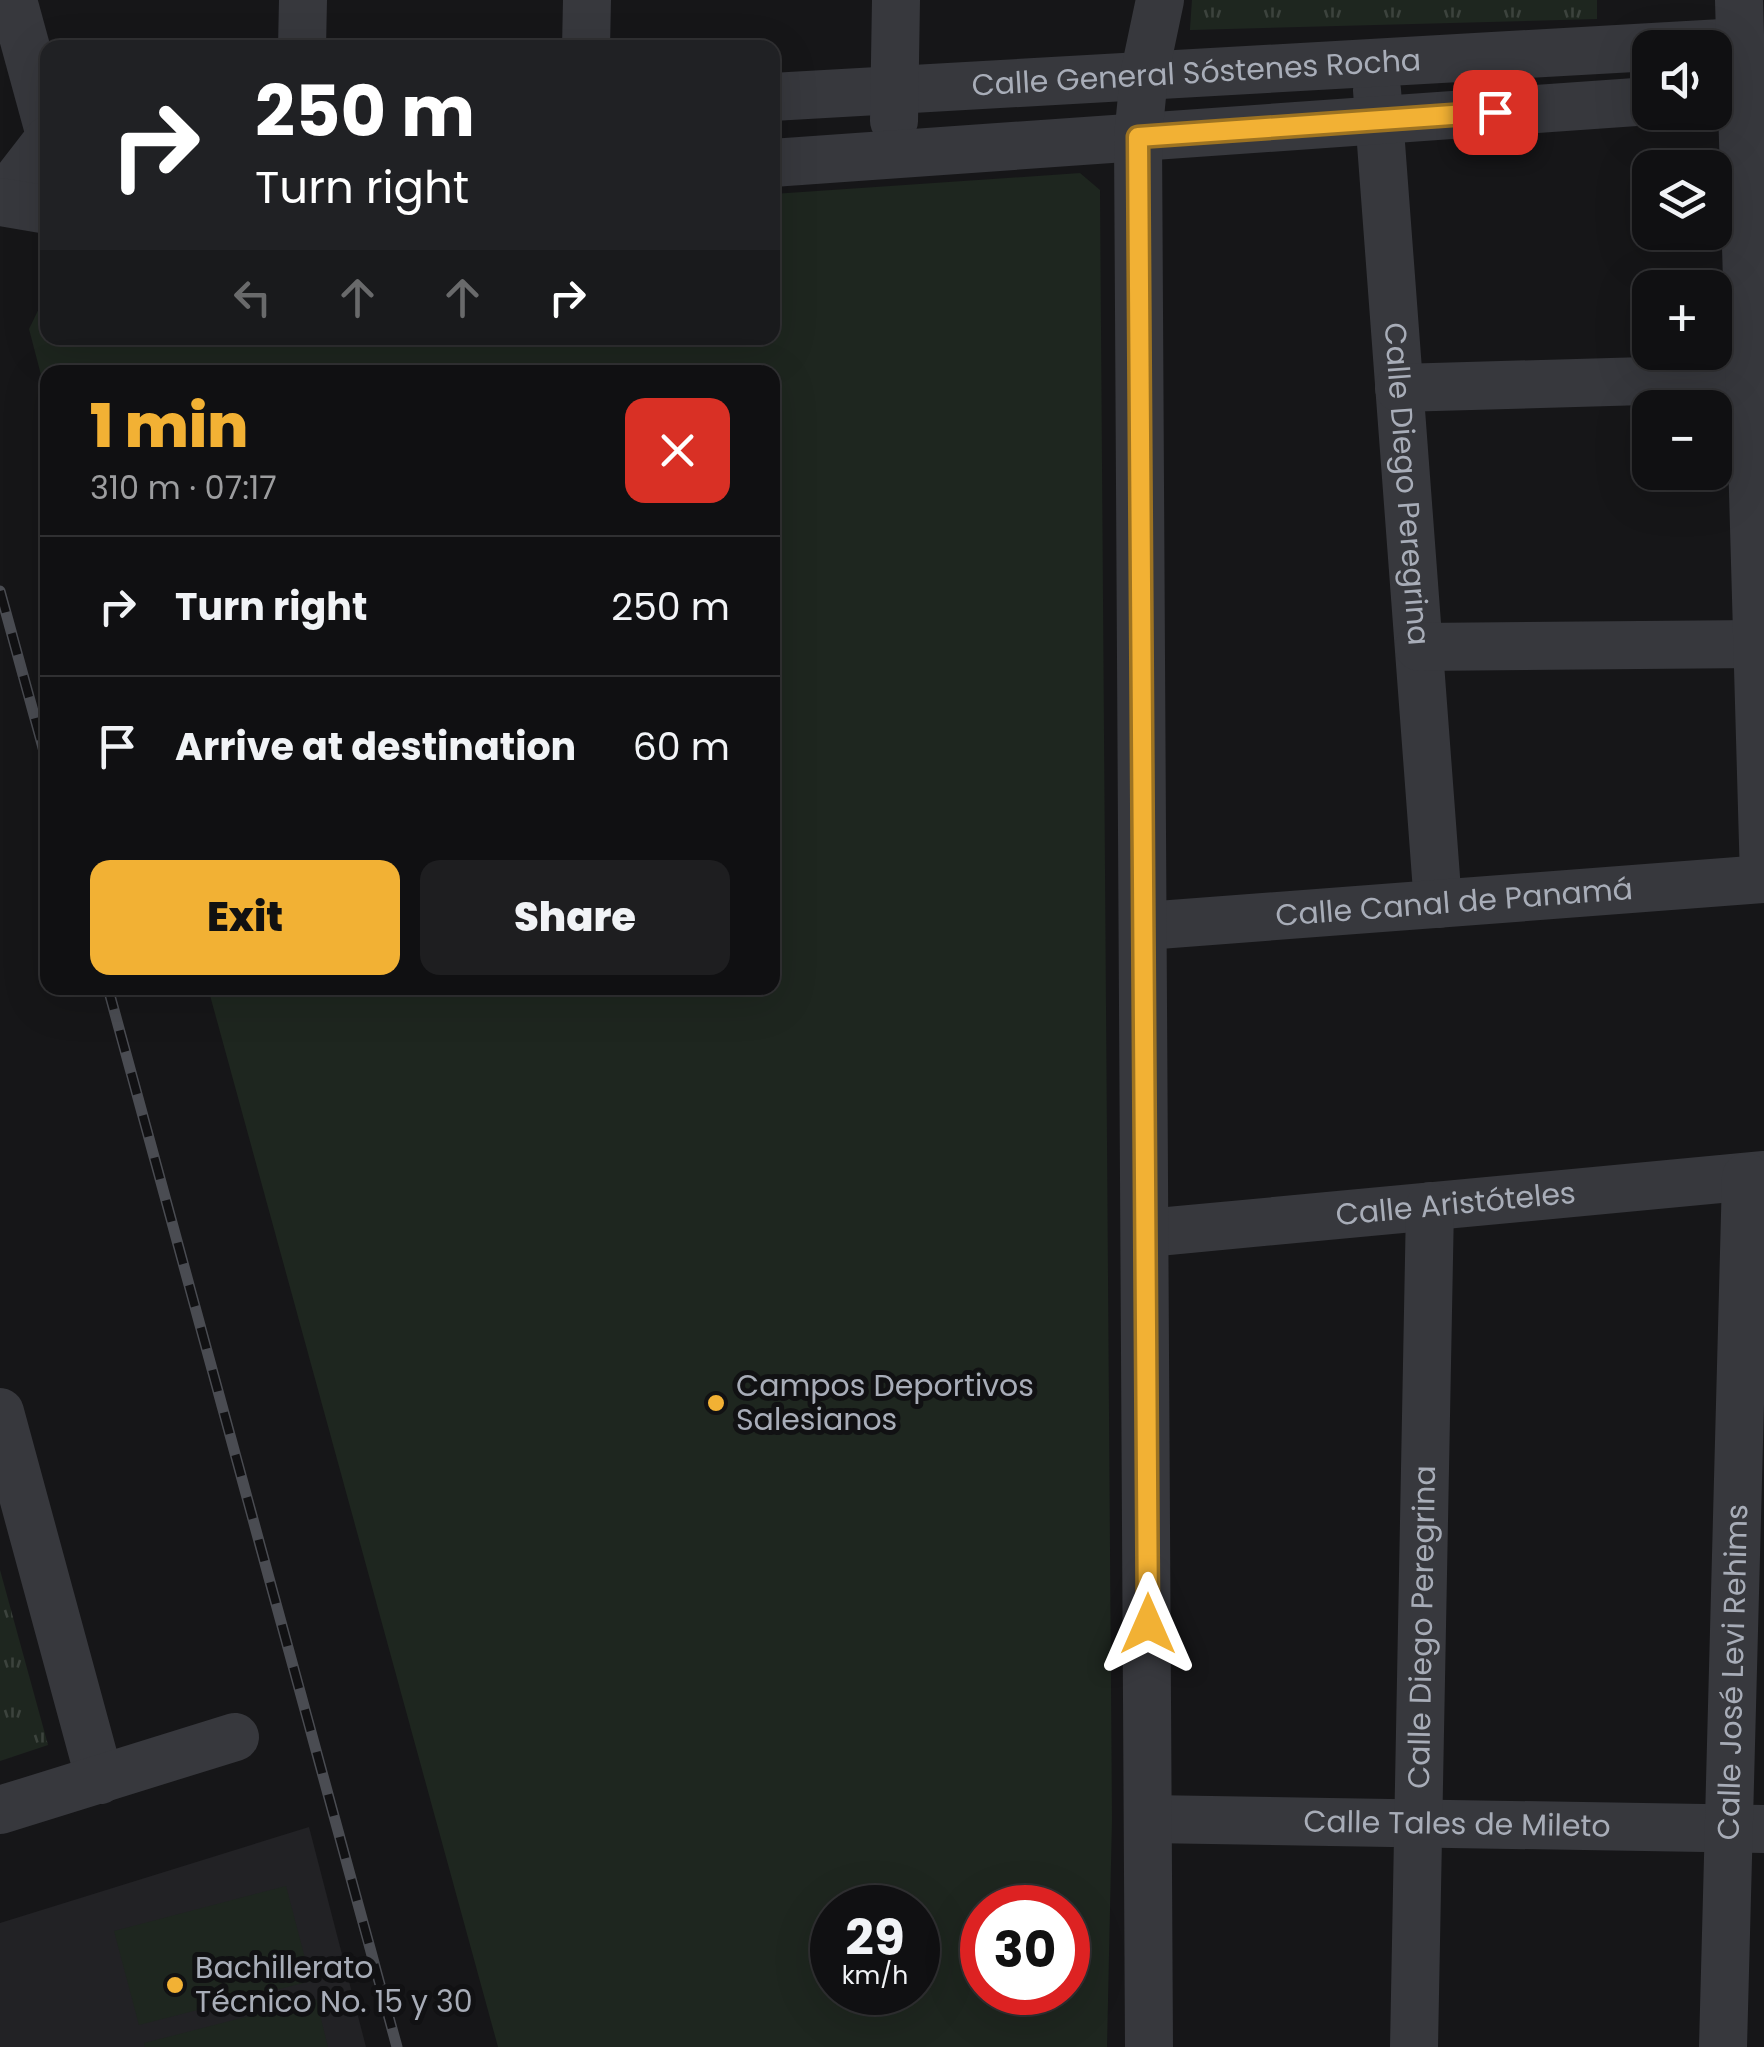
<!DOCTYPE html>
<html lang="en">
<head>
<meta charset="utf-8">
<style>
	body { margin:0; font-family:Poppins,sans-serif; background:#1e1e20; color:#f1f3f6; height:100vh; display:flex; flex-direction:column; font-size:38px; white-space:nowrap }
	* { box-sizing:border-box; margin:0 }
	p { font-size:32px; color:#9c9d9f }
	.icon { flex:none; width:55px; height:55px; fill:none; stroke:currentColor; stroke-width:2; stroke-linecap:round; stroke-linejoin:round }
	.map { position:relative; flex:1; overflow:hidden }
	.drawer { position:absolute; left:40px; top:365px; width:740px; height:630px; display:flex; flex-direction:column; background:#101012; border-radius:20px; box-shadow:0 10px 40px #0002,0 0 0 2px #303032 }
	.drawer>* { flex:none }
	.top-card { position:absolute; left:40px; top:40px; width:740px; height:305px; border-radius:20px; box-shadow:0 10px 40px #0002,0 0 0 2px #303032; background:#202124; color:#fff; overflow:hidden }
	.controls { position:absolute; left:1632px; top:30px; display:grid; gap:20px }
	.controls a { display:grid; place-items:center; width:100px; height:100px; border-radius:20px; background:#101012; box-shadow:0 10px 40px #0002,0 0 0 2px #303032; font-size:50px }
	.speed { position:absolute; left:810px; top:1885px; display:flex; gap:20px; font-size:50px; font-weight:700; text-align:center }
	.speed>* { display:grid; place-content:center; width:130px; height:130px; border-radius:50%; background:#101012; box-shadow:0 10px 40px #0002,0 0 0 2px #303032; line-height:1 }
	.speed small { font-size:25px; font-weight:400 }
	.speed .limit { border:15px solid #d22; background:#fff; color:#111 }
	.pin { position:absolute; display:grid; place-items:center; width:85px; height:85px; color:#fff; margin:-42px; border-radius:20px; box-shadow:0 5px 15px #0006 }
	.me { position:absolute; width:110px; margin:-55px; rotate:0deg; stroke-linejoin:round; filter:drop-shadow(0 0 8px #0008) }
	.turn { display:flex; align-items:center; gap:35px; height:210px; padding:0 50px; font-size:45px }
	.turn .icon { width:130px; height:130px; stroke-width:2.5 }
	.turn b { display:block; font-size:70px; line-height:85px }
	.lanes { display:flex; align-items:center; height:95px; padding:0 50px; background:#0003; justify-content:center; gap:50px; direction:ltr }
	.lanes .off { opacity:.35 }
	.round { display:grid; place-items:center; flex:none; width:105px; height:105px; border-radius:20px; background:#1e1e20 }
	.head { display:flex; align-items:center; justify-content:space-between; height:170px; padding:0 50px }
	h1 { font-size:60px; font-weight:800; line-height:75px; color:#f2b134 }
	.action { display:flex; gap:20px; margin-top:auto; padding:20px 50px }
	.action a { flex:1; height:115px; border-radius:20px; background:#f2b134; color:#111; font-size:40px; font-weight:800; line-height:115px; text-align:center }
	.action a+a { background:#1e1e20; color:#f1f3f6 }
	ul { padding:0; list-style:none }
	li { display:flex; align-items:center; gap:30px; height:140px; padding:0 50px; border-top:2px solid #303032 }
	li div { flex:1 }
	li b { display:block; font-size:38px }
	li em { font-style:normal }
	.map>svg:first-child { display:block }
	.built { fill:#222225 }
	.green { fill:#1e261f; fill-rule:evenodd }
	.park { fill:url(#park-tufts) }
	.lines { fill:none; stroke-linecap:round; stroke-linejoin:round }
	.minor { stroke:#37383d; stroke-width:48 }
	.rail-casing { stroke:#4a4c52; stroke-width:11 }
	.rail { stroke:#111113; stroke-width:8; stroke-dasharray:22; stroke-linecap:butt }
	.route-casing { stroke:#9d7322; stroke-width:25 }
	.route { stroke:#f2b134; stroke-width:18 }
	.poi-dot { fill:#f2b134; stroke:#111113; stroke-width:4 }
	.labels { text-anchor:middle; stroke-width:10; stroke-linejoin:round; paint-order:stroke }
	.street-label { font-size:30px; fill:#a8adb8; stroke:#111113 }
	.poi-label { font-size:30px; fill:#a8adb8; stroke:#111113; text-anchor:start }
</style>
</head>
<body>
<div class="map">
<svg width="1764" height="2047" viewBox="0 0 1764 2047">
	<defs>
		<pattern id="park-tufts" width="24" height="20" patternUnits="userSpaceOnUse" patternTransform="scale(2.5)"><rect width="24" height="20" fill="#1e261f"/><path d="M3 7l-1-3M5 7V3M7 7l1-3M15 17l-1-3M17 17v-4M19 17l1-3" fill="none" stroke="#3c433d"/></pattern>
	</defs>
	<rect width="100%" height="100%" fill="#161618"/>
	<path class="built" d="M 309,1827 L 366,2047 L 0,2047 L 0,1923 Z"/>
	<g class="green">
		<path d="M 1080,173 L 1100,190 L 1112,1819 L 1107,2047 L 498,2047 L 208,988 L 772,988 L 772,372 L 48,372 L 47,398 L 29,329 L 47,292 L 48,338 L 772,338 L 773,194 ZM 832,1908 L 918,1908 L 918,1992 L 832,1992 ZM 982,1908 L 1068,1908 L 1068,1992 L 982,1992 Z"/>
		<path d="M 286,1886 L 311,1981 L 139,2025 L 114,1931 Z"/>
		<path d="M 316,1999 L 328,2047 L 145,2047 L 144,2043 Z"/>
	</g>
	<g class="park">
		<path d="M 1192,0 L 1597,0 L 1597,19 L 1190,30 Z"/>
		<path d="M 0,1570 L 48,1745 L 0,1761 Z"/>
	</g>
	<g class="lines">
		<g class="minor">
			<path d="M 13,0 L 48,128"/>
			<path d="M 302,48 L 303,0"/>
			<path d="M 586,48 L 587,0"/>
			<path id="s1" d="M 1377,90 L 1438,904"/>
			<path id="s2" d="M 772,97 L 1740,42"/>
			<path d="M 894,121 L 896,0"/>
			<path d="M 772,163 L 1650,101"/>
			<path d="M 0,202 L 48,140"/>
			<path d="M 0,202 L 48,210"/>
			<path d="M 1399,388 L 1749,378"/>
			<path d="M 1419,647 L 1757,644"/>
			<path id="s3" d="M 1145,926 L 1764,879 L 1739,0"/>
			<path id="s4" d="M 1147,1233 L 1764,1175"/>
			<path d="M 0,1412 L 100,1780"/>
			<path d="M 0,1810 L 235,1737"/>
			<path id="s5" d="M 1149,1819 L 1764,1829"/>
			<path d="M 1149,2047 L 1138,137 L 1144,76 L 1160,0"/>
			<path id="s6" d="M 1414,2047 L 1430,1206"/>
			<path id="s7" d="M 1723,2047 L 1746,1177"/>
		</g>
		<g class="rail-casing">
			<g id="rail">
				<path d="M 0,591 L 48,766"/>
				<path d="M 108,988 L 397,2047"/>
			</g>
		</g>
		<use href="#rail" class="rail"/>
	</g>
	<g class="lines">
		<g class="route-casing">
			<path id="route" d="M 1148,1624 L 1138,137 L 1495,112"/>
		</g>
		<use href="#route" class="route"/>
	</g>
	<g class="poi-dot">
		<circle cx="716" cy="1403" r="10"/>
		<circle cx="175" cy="1985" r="10"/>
	</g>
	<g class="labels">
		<g class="street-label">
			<text dy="10" stroke="none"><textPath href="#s2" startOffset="425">Calle General Sóstenes Rocha</textPath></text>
			<text dy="10" stroke="none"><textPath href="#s1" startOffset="395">Calle Diego Peregrina</textPath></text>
			<text dy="10" stroke="none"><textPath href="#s3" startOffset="310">Calle Canal de Panamá</textPath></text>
			<text dy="10" stroke="none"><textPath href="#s4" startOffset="310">Calle Aristóteles</textPath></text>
			<text dy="10" stroke="none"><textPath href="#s6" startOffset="420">Calle Diego Peregrina</textPath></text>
			<text dy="10" stroke="none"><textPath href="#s7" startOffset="375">Calle José Levi Rehims</textPath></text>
			<text dy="10" stroke="none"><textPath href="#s5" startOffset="308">Calle Tales de Mileto</textPath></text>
		</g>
		<g class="poi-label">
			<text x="736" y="1396">Campos Deportivos<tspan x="736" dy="34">Salesianos</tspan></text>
			<text x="195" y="1978">Bachillerato<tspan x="195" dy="34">Técnico No. 15 y 30</tspan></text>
		</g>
	</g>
</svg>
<div class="controls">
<a><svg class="icon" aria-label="sound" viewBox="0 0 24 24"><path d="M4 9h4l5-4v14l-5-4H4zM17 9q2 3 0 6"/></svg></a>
<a><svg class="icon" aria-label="layers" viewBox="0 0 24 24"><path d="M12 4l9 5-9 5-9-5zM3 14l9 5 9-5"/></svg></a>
<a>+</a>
<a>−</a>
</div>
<div class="speed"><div>29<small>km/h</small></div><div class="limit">30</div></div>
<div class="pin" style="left:1495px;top:112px;background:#d93025"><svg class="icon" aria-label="arrive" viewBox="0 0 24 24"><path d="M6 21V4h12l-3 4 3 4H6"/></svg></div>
<svg class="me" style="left:1148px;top:1624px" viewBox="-20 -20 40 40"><path d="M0-17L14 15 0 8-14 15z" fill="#f2b134" stroke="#fff" stroke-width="4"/></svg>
<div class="top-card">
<div class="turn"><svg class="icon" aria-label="right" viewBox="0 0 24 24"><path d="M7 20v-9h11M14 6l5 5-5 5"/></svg><div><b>250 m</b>Turn right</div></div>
<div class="lanes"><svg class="icon off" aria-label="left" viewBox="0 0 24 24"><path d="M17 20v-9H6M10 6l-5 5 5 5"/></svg><svg class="icon off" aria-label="ahead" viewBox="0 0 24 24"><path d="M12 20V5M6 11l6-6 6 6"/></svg><svg class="icon off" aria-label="ahead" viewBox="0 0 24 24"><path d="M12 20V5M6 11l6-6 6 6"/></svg><svg class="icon" aria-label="right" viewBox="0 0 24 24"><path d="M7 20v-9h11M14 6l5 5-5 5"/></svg></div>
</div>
<section class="drawer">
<div class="head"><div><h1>1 min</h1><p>310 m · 07:17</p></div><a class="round" style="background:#d93025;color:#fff"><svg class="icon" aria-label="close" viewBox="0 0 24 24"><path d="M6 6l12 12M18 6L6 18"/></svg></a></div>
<ul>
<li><svg class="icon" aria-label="right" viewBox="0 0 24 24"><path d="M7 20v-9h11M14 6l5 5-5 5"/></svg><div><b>Turn right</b></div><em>250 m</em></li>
<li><svg class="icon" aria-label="arrive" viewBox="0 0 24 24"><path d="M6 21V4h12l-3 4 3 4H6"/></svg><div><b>Arrive at destination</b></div><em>60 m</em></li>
</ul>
<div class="action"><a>Exit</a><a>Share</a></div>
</section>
</div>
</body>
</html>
